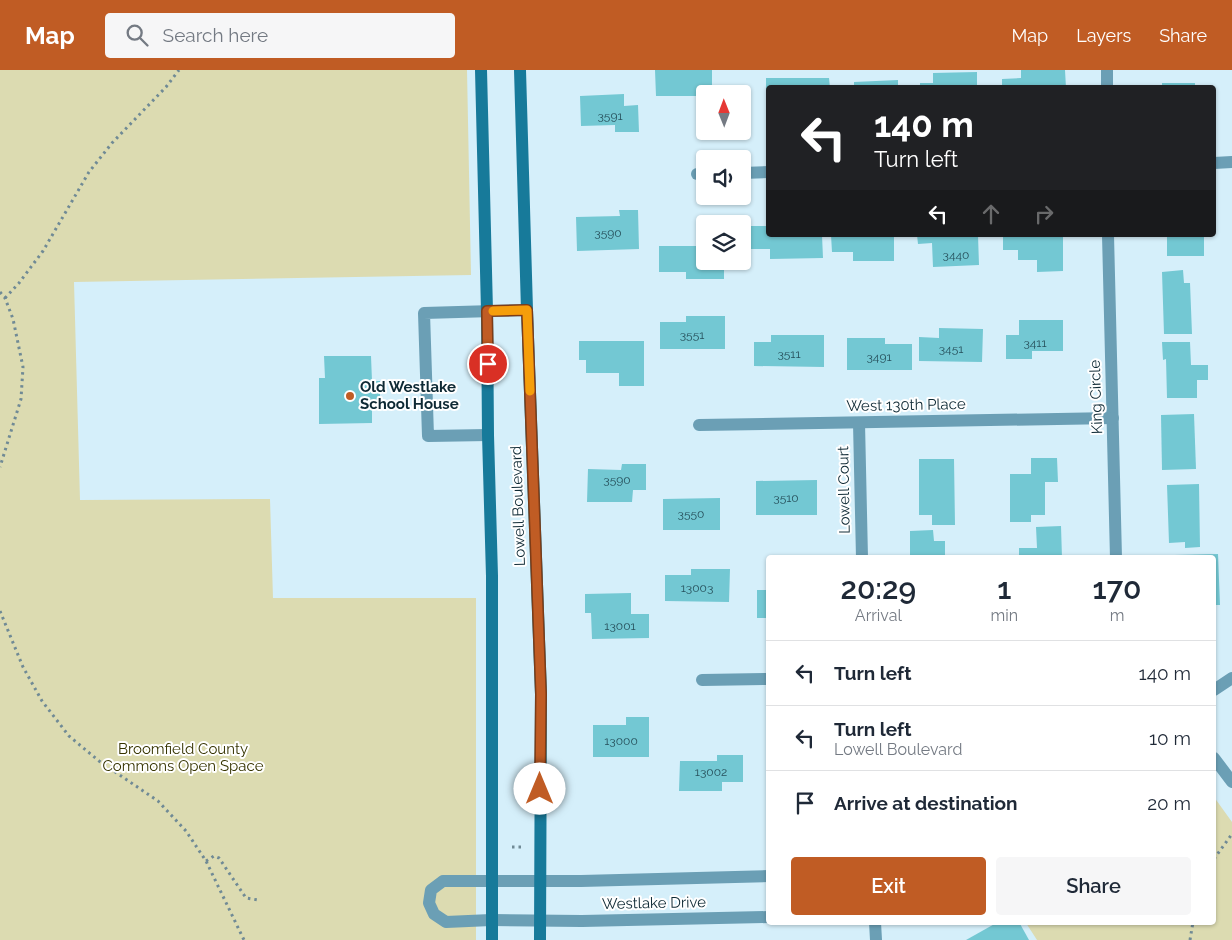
<!DOCTYPE html>
<html lang="en">
<head>
<meta charset="utf-8">
<style>
	body { margin:0; font-family:Raleway,sans-serif; background:#f6f6f7; color:#1f2937; height:100vh; display:flex; flex-direction:column; font-size:19px; white-space:nowrap }
	* { box-sizing:border-box; margin:0 }
	p { font-size:16px; color:#747a83 }
	.icon { flex:none; width:28px; height:28px; fill:none; stroke:currentColor; stroke-width:2; stroke-linecap:round; stroke-linejoin:round }
	.map { position:relative; flex:1; overflow:hidden }
	.details { position:absolute; left:766px; top:485px; width:450px; height:370px; display:flex; flex-direction:column; background:#fff; border-radius:5px; box-shadow:0 1px 4px #0004 }
	.details>* { flex:none }
	.banner { position:absolute; left:766px; top:15px; width:450px; height:152px; border-radius:5px; box-shadow:0 1px 4px #0004; background:#202124; color:#fff; overflow:hidden }
	.needle { width:32px; rotate:359deg }
	.fabs { position:absolute; left:696px; top:15px; display:grid; gap:10px }
	.fabs a { display:grid; place-items:center; width:55px; height:55px; border-radius:5px; background:#fff; box-shadow:0 1px 4px #0004; font-size:25px }
	.pin { position:absolute; display:grid; place-items:center; width:42px; height:42px; color:#fff; margin:-21px; border:2px solid #fff; border-radius:50%; box-shadow:0 1px 5px #0007 }
	.me { position:absolute; width:55px; margin:-28px; rotate:0deg; stroke-linejoin:round; filter:drop-shadow(0 0 4px #0008) }
	.turn { display:flex; align-items:center; gap:18px; height:105px; padding:0 25px; font-size:22px }
	.turn .icon { width:65px; height:65px; stroke-width:2.5 }
	.turn b { display:block; font-size:35px; line-height:42px }
	.lanes { display:flex; align-items:center; height:48px; padding:0 25px; background:#0003; justify-content:center; gap:25px; direction:ltr }
	.lanes .off { opacity:.35 }
	.eta { display:flex; justify-content:space-evenly; align-items:center; height:85px; text-align:center }
	.eta b { font-size:30px; font-weight:600; line-height:35px }
	.button { display:flex; gap:10px; margin-top:auto; padding:10px 25px }
	.button a { flex:1; height:58px; border-radius:5px; background:#c05c24; color:#fff; font-size:20px; font-weight:600; line-height:58px; text-align:center }
	.button a+a { background:#f6f6f7; color:#1f2937 }
	ul { padding:0; list-style:none }
	li { display:flex; align-items:center; gap:15px; height:65px; padding:0 25px; border-top:1px solid #e0e1e3 }
	li div { flex:1 }
	li b { display:block; font-size:19px }
	li em { font-style:normal }
	header { display:flex; align-items:center; gap:30px; box-sizing:border-box; height:70px; padding:0 25px; background:#c05c24; color:#fff }
	header strong { font-size:24px }
	nav { display:flex; gap:28px; margin-inline-start:auto; font-size:18px }
	.search { width:350px; height:45px; background:#f6f6f7; display:flex; align-items:center; gap:12px; box-sizing:border-box; padding:0 18px; border-radius:5px; color:#747a83; font-size:19px }
	.map>svg:first-child { display:block }
	.green { fill:#dcdbb1 }
	.building { fill:#73c8d3 }
	.lines { fill:none; stroke-linecap:round; stroke-linejoin:round }
	.path { stroke:#708a95; stroke-width:3; stroke-dasharray:2.5 4; stroke-linecap:butt }
	.service { stroke:#6b9fb5; stroke-width:12 }
	.minor { stroke:#6b9fb5; stroke-width:12 }
	.tertiary { stroke:#6b9fb5; stroke-width:12 }
	.secondary { stroke:#177a9a; stroke-width:12 }
	.route-casing { stroke:#7d3c17; stroke-width:12 }
	.route { stroke:#c05c24; stroke-width:9 }
	.slow { stroke:#f59e0b; stroke-width:9 }
	.poi-dot { fill:#c05c24; stroke:#fff; stroke-width:2 }
	.labels { text-anchor:middle; stroke-width:4; stroke-linejoin:round; paint-order:stroke }
	.number-label { font-size:12px; fill:#27515c }
	.poi-label { font-size:15px; font-weight:bold; fill:#0e2934; stroke:#fff; text-anchor:start }
	.street-label { font-size:15px; fill:#0e2934; stroke:#fff }
	.park-label { font-size:15px; fill:#363400; stroke:#fff }
</style>
</head>
<body>
<header>
<strong>Map</strong>
<div class="search"><svg class="icon" aria-label="search" viewBox="0 0 24 24"><circle cx="10" cy="10" r="6"/><path d="M15 15l6 6"/></svg>Search here</div>
<nav><a>Map</a><a>Layers</a><a>Share</a></nav>
</header>
<div class="map">
<svg width="1232" height="870" viewBox="0 0 1232 870">
	<rect width="100%" height="100%" fill="#d5effa"/>
	<g class="green">
		<path d="M 0,0 L 467,0 L 471,205 L 74,212 L 80,430 L 270,429 L 273,528 L 476,528 L 476,870 L 0,870 Z"/>
		<path d="M 1214,727 L 1232,752 L 1232,870 L 1037,870 L 1026,853 L 1214,852 Z"/>
	</g>
	<g class="building">
		<path d="M 655,0 L 712,0 L 712,24 L 705,24 L 705,26 L 656,26 Z"/>
		<path d="M 1021,0 L 1065,0 L 1066,18 L 1002,18 L 1002,9 L 1021,8 Z"/>
		<path d="M 977,2 L 977,18 L 920,18 L 920,13 L 933,13 L 933,3 Z"/>
		<path d="M 766,8 L 829,8 L 830,18 L 769,18 L 769,37 L 766,37 Z"/>
		<path d="M 898,10 L 898,18 L 854,18 L 854,12 Z"/>
		<rect x="1162" y="13" width="33" height="5"/>
		<path d="M 624,24 L 624,36 L 638,35 L 639,62 L 615,62 L 615,55 L 581,56 L 580,26 Z"/>
		<path d="M 619,140 L 638,140 L 639,179 L 577,181 L 576,147 L 620,146 Z"/>
		<path d="M 750,156 L 769,156 L 769,165 L 822,165 L 823,188 L 770,189 L 770,179 L 751,179 Z"/>
		<path d="M 831,165 L 894,165 L 894,191 L 853,191 L 853,182 L 832,182 Z"/>
		<path d="M 917,165 L 978,165 L 979,195 L 933,197 L 932,173 L 918,174 Z"/>
		<path d="M 1003,165 L 1063,165 L 1063,201 L 1037,202 L 1037,190 L 1018,190 L 1018,180 L 1003,180 Z"/>
		<rect x="1167" y="165" width="37" height="21"/>
		<path d="M 659,176 L 705,176 L 705,191 L 724,191 L 724,209 L 686,209 L 686,202 L 659,202 Z"/>
		<path d="M 1183,200 L 1184,213 L 1190,213 L 1192,264 L 1164,264 L 1162,202 Z"/>
		<path d="M 686,246 L 725,246 L 725,279 L 660,279 L 660,252 L 686,252 Z"/>
		<path d="M 1019,250 L 1063,250 L 1063,281 L 1032,281 L 1032,289 L 1006,289 L 1006,265 L 1019,265 Z"/>
		<path d="M 939,258 L 983,259 L 982,292 L 919,291 L 919,267 L 939,268 Z"/>
		<path d="M 771,265 L 824,265 L 824,297 L 754,296 L 754,272 L 771,272 Z"/>
		<path d="M 847,268 L 885,268 L 885,274 L 912,274 L 912,300 L 847,300 Z"/>
		<path d="M 579,271 L 644,271 L 644,316 L 619,316 L 619,303 L 586,303 L 586,290 L 579,290 Z"/>
		<path d="M 1162,272 L 1190,272 L 1191,295 L 1208,295 L 1208,310 L 1197,310 L 1197,328 L 1167,328 L 1166,289 L 1163,290 Z"/>
		<path d="M 324,286 L 371,286 L 372,311 L 380,311 L 380,340 L 372,340 L 372,353 L 319,354 L 319,308 L 325,308 Z"/>
		<path d="M 1194,344 L 1196,399 L 1162,400 L 1161,345 Z"/>
		<path d="M 1031,388 L 1057,388 L 1058,412 L 1045,412 L 1045,445 L 1031,445 L 1031,452 L 1010,452 L 1010,404 L 1031,404 Z"/>
		<path d="M 919,389 L 954,389 L 955,455 L 932,455 L 932,445 L 919,445 Z"/>
		<path d="M 622,394 L 646,394 L 646,420 L 633,420 L 632,432 L 587,432 L 588,399 L 621,400 Z"/>
		<path d="M 817,410 L 817,445 L 756,445 L 756,411 Z"/>
		<path d="M 1199,414 L 1200,477 L 1185,478 L 1185,472 L 1169,473 L 1167,415 Z"/>
		<path d="M 720,428 L 720,460 L 663,460 L 663,429 Z"/>
		<path d="M 1061,456 L 1062,488 L 1019,488 L 1019,478 L 1037,478 L 1036,457 Z"/>
		<path d="M 933,460 L 934,471 L 945,471 L 945,488 L 910,488 L 910,461 Z"/>
		<path d="M 1218,484 L 1220,535 L 1214,535 L 1214,488 L 1174,488 L 1174,485 Z"/>
		<path d="M 691,499 L 730,499 L 729,532 L 665,531 L 665,505 L 691,505 Z"/>
		<rect x="757" y="520" width="12" height="28"/>
		<path d="M 631,523 L 631,544 L 649,544 L 649,568 L 592,569 L 591,543 L 585,543 L 585,524 Z"/>
		<path d="M 626,647 L 649,647 L 649,687 L 593,687 L 593,655 L 626,655 Z"/>
		<path d="M 717,685 L 743,685 L 743,712 L 722,712 L 722,721 L 679,721 L 680,691 L 717,691 Z"/>
		<path d="M 998,852 L 1019,852 L 1029,870 L 966,870 Z"/>
	</g>
	<g class="lines">
		<g class="path">
			<path d="M 0,222 L 5,228 L 13,249 L 23,297 L 21,329 L 0,397"/>
			<path d="M 5,228 L 19,213 L 43,181 L 89,102 L 112,73 L 166,17 L 179,0"/>
			<path d="M 0,541 L 23,597 L 42,631 L 69,666 L 99,691 L 158,731 L 186,761 L 206,791 L 244,870"/>
			<path d="M 512,777 L 524,777"/>
			<path d="M 1214,789 L 1232,764"/>
			<path d="M 206,791 L 214,786 L 219,788 L 246,828 L 258,830"/>
			<path d="M 1190,870 L 1193,852"/>
		</g>
		<g class="service">
			<path d="M 488,365 L 428,366 L 424,243 L 527,240"/>
			<path d="M 491,850 L 446,852 L 434,844 L 429,833 L 431,820 L 443,811 L 491,811"/>
			<path d="M 875,852 L 876,870"/>
		</g>
		<g class="minor">
			<path d="M 1107,0 L 1107,18"/>
			<path d="M 1214,93 L 1232,92"/>
			<path d="M 742,103 L 769,102"/>
			<path d="M 697,104 L 705,104"/>
			<path d="M 1108,165 L 1116,488"/>
			<path d="M 859,353 L 862,488"/>
			<path d="M 699,355 L 1113,348"/>
			<path d="M 702,610 L 769,609"/>
			<path d="M 1214,688 L 1232,712"/>
		</g>
		<g class="tertiary">
			<path d="M 1214,620 L 1232,608"/>
			<path d="M 491,811 L 581,811 L 769,806"/>
			<path d="M 491,850 L 582,851 L 769,847"/>
		</g>
		<g class="secondary">
			<path d="M 481,0 L 487,241 L 488,365 L 492,506 L 492,870"/>
			<path d="M 520,0 L 527,240 L 541,624 L 540,870"/>
		</g>
	</g>
	<g class="lines">
		<g class="route-casing">
			<path id="route" d="M 488,294 L 487,241 L 527,240 L 541,624 L 540,719"/>
		</g>
		<use href="#route" class="route"/>
		<path class="slow" d="M 493,241 L 527,240 L 530,321"/>
	</g>
	<circle class="poi-dot" cx="350" cy="326" r="5"/>
	<g class="labels">
		<g class="number-label">
			<text x="610" y="50">3591</text>
			<text x="608" y="167">3590</text>
			<text x="956" y="189">3440</text>
			<text x="692" y="269">3551</text>
			<text x="1035" y="277">3411</text>
			<text x="951" y="283">3451</text>
			<text x="789" y="288">3511</text>
			<text x="879" y="291">3491</text>
			<text x="617" y="414">3590</text>
			<text x="786" y="432">3510</text>
			<text x="691" y="448">3550</text>
			<text x="697" y="522">13003</text>
			<text x="620" y="560">13001</text>
			<text x="621" y="675">13000</text>
			<text x="711" y="706">13002</text>
		</g>
		<g class="poi-label">
			<text x="360" y="322">Old Westlake<tspan x="360" dy="17">School House</tspan></text>
		</g>
		<g class="street-label">
			<text transform="translate(1096 327) rotate(-92)" y="5">King Circle</text>
			<text transform="translate(906 335) rotate(-1)" y="5">West 130th Place</text>
			<text transform="translate(844 420) rotate(-91)" y="5">Lowell Court</text>
			<text transform="translate(518 436) rotate(-92)" y="5">Lowell Boulevard</text>
			<text transform="translate(654 833) rotate(-1)" y="5">Westlake Drive</text>
		</g>
		<g class="park-label">
			<text x="183" y="684">Broomfield County<tspan x="183" dy="17">Commons Open Space</tspan></text>
		</g>
	</g>
</svg>
<div class="fabs">
<a><svg class="needle" viewBox="-14 -14 28 28"><path d="M0-13l5 13h-10z" fill="#e53935"/><path d="M0 13l5-13h-10z" fill="#747a83"/></svg></a>
<a><svg class="icon" aria-label="sound" viewBox="0 0 24 24"><path d="M4 9h4l5-4v14l-5-4H4zM17 9q2 3 0 6"/></svg></a>
<a><svg class="icon" aria-label="layers" viewBox="0 0 24 24"><path d="M12 4l9 5-9 5-9-5zM3 14l9 5 9-5"/></svg></a>
</div>
<div class="pin" style="left:488px;top:294px;background:#d93025"><svg class="icon" aria-label="arrive" viewBox="0 0 24 24"><path d="M6 21V4h12l-3 4 3 4H6"/></svg></div>
<svg class="me" style="left:540px;top:719px" viewBox="-20 -20 40 40"><circle r="19" fill="#fff"/><path d="M0-13L10 11 0 6-10 11z" fill="#c05c24"/></svg>
<div class="banner">
<div class="turn"><svg class="icon" aria-label="left" viewBox="0 0 24 24"><path d="M17 20v-9H6M10 6l-5 5 5 5"/></svg><div><b>140 m</b>Turn left</div></div>
<div class="lanes"><svg class="icon" aria-label="left" viewBox="0 0 24 24"><path d="M17 20v-9H6M10 6l-5 5 5 5"/></svg><svg class="icon off" aria-label="ahead" viewBox="0 0 24 24"><path d="M12 20V5M6 11l6-6 6 6"/></svg><svg class="icon off" aria-label="right" viewBox="0 0 24 24"><path d="M7 20v-9h11M14 6l5 5-5 5"/></svg></div>
</div>
<section class="details">
<div class="eta">
<div><b>20:29</b><p>Arrival</p></div>
<div><b>1</b><p>min</p></div>
<div><b>170</b><p>m</p></div>
</div>
<ul>
<li><svg class="icon" aria-label="left" viewBox="0 0 24 24"><path d="M17 20v-9H6M10 6l-5 5 5 5"/></svg><div><b>Turn left</b></div><em>140 m</em></li>
<li><svg class="icon" aria-label="left" viewBox="0 0 24 24"><path d="M17 20v-9H6M10 6l-5 5 5 5"/></svg><div><b>Turn left</b><p>Lowell Boulevard</p></div><em>10 m</em></li>
<li><svg class="icon" aria-label="arrive" viewBox="0 0 24 24"><path d="M6 21V4h12l-3 4 3 4H6"/></svg><div><b>Arrive at destination</b></div><em>20 m</em></li>
</ul>
<div class="button"><a>Exit</a><a>Share</a></div>
</section>
</div>
</body>
</html>
